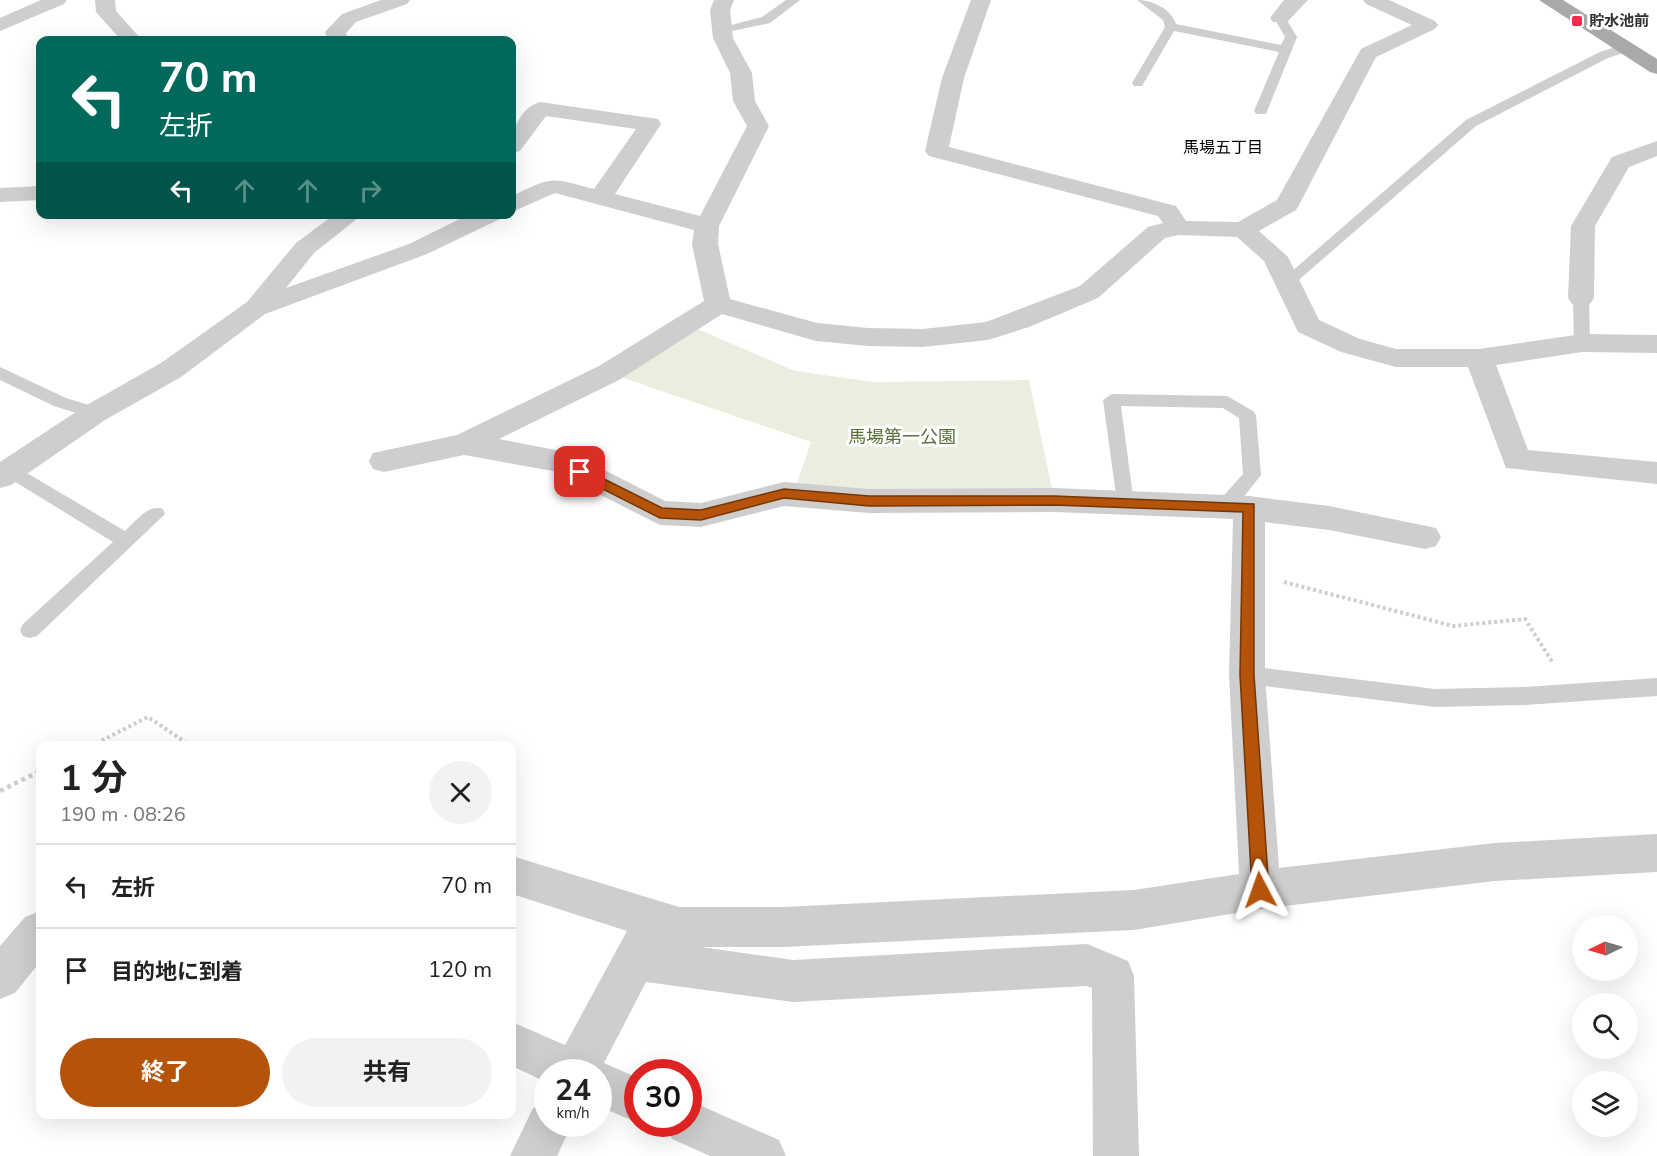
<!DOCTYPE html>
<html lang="ja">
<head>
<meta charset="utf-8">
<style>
	body { margin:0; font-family:"Nunito Sans","Noto Sans JP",sans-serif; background:#f2f2f2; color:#222; height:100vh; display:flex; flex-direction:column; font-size:22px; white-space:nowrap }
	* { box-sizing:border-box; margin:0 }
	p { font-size:20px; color:#767676 }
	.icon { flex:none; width:33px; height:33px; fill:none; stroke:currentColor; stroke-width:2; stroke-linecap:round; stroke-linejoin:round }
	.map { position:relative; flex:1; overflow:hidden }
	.sheet { position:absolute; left:36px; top:741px; width:480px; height:378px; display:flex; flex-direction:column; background:#fff; border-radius:12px; box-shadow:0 6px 24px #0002 }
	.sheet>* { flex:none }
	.hud { position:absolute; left:36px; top:36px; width:480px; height:183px; border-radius:12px; box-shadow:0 6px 24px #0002; background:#00695c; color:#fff; overflow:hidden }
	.needle { width:39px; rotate:265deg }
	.controls { position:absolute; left:1572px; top:915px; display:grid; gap:12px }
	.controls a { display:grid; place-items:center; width:66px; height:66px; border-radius:50%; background:#fff; box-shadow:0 6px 24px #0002; font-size:30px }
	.speed { position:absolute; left:534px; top:1059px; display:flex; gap:12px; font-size:30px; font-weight:700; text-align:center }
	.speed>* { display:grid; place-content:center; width:78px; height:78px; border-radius:50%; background:#fff; box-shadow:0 6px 24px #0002; line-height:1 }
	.speed small { font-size:15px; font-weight:400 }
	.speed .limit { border:9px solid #d22; background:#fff; color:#111 }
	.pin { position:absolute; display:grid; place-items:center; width:51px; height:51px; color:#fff; margin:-26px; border-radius:12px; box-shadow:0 3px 9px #0006 }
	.me { position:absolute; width:66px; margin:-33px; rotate:356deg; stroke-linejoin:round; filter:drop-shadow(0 0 4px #0008) }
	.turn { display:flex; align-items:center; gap:21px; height:126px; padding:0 24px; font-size:27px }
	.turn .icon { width:78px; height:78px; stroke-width:2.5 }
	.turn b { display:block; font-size:42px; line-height:51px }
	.lanes { display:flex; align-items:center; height:57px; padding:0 24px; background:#0003; justify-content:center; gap:30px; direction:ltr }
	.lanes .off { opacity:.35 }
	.round { display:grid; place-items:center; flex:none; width:63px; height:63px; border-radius:32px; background:#f2f2f2 }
	.summary { display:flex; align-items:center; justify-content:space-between; height:102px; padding:0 24px }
	h1 { font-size:36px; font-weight:700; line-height:45px }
	.action { display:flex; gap:12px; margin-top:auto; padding:12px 24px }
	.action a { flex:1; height:69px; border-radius:36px; background:#b45309; color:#fff; font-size:24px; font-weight:700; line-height:69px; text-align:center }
	.action a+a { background:#f2f2f2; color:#222 }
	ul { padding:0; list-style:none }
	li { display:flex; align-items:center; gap:18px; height:84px; padding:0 24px; border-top:2px solid #e0e0e0 }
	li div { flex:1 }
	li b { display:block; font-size:22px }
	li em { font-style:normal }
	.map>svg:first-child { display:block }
	.green { fill:#e9eede }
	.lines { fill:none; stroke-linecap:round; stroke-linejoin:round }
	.path-far1 { stroke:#cecece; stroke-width:4; stroke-dasharray:3 3; stroke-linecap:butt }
	.path { stroke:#cecece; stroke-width:4.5; stroke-dasharray:4 4; stroke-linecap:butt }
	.service { fill:#cecece; fill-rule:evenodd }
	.minor { fill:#cecece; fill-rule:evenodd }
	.tertiary { fill:#cecece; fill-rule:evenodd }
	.primary { fill:#a9a9a9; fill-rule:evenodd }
	.route { fill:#b45309; stroke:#753606; stroke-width:1.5 }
	.poi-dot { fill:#ef2c4e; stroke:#fff; stroke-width:2 }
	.labels { text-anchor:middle; stroke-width:6; stroke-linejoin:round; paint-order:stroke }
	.far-poi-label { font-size:15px; font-weight:bold; fill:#313131; stroke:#fff; text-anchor:start }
	.far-neighbourhood-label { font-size:16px; fill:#000; stroke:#fff }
	.park-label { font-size:18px; fill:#59703b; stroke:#fff }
</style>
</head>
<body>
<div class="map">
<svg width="1657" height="1156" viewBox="0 0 1657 1156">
	<rect width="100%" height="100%" fill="#fff"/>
	<path class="green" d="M 686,324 L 795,371 L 873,382 L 1029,380 L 1052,489 L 850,492 L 797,483 L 811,442 L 609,373 Z"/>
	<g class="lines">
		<g class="path-far1">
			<path d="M 1284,582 L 1453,626 L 1525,619 L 1553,663"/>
			<path d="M 91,746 L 148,717 L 191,746"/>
		</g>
		<path class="path" d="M 0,791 L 40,771"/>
		<g class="service">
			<path d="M 786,0 L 800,0 L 770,23 L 722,33 L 716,29 L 762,17 Z"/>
			<path d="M 1137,0 C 1153,0 1171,9 1176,24 L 1281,45 L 1285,37 L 1274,18 L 1284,15 L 1297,37 L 1266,114 L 1256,114 L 1254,111 L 1279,52 L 1174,31 L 1142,86 L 1134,86 L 1132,83 L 1165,27 L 1163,20 Z"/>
			<path d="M 1625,44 L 1629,45 L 1629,51 L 1608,58 L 1476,126 L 1293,285 L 1283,285 L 1280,282 L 1283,279 L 1466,120 L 1600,52 Z"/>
			<path d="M 1581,293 L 1589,298 L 1590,343 L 1582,348 L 1574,343 L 1573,298 Z"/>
			<path d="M 0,367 L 66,398 L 101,409 L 104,413 L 95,419 L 54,406 L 0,380 Z"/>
			<path d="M 1112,394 L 1227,396 L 1253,411 L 1256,415 L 1261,475 L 1232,512 L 1218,512 L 1216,507 L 1218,502 L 1243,474 L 1239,418 L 1223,408 L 1121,406 L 1134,504 L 1132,509 L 1118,509 L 1103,400 Z"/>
			<path d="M 10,463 L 125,531 C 136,521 148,504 163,509 L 165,514 L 37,636 L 30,638 L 23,636 L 20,630 L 23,624 L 113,542 L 4,475 L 1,470 L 4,465 Z"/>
			<path d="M 1247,666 L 1435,689 L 1525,687 L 1657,678 L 1657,696 L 1525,705 L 1435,707 L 1247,684 L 1240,681 L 1237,675 L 1240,669 Z"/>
		</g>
		<g class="minor">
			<path d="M 95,0 L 115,0 L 116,11 L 142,40 L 121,40 L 96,12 Z"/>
			<path d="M 381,0 L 410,0 L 407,4 L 356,22 L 346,33 L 348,40 L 328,40 L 325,32 L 342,14 Z"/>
			<path d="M 714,0 L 734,0 L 730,10 L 733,38 L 752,73 L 755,101 L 769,126 L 719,226 L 718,244 L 730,299 L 817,323 L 868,328 L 923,329 L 986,322 L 1080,286 L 1148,227 L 1163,223 L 1158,216 L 929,156 L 925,151 L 942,78 L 971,0 L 991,0 L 964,78 L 949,147 L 1176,206 L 1186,221 L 1238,222 L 1277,200 L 1361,49 L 1412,25 L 1366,4 L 1363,0 L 1389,0 L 1435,21 L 1438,25 L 1435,29 L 1376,57 L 1299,205 L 1296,210 L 1259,231 L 1288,257 L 1319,320 L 1360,339 L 1396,349 L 1479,349 L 1582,334 L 1657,335 L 1657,353 L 1582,352 L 1496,365 L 1528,450 L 1657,462 L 1657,484 L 1506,468 L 1468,367 L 1396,367 L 1341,352 L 1298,332 L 1264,261 L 1237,237 L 1179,235 L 1165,238 L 1098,298 L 1029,327 L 988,340 L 923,347 L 868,346 L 816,341 L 722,314 L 619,380 L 499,439 L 571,453 L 665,501 L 701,503 L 784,482 L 869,489 L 1054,488 L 1249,496 L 1329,506 L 1436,528 L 1441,537 L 1436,546 L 1425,549 L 1329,530 L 1265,522 L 1265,675 L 1279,868 L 1495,843 L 1657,834 L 1657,872 L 1495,881 L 1260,909 L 1134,930 L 783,947 L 701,947 L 793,960 L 1087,944 L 1128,961 L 1134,976 L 1139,1156 L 1093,1156 L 1092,988 L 1087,986 L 793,1002 L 646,982 L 604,1063 L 638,1078 L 638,1123 L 598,1106 L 598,1072 L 548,1072 L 548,1083 L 512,1066 L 512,1022 L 565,1045 L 627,931 L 512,894 L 512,856 L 679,907 L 783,907 L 1134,890 L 1239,874 L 1229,675 L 1233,519 L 1054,512 L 869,513 L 784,506 L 701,527 L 660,525 L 553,471 L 464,455 L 384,472 L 373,469 L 369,461 L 373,453 L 457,435 L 599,366 L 704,301 L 692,244 L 694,230 L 555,193 L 512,212 L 512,196 C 553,176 550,177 594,189 L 636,129 L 546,116 L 520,151 L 512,153 C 510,134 519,108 540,102 L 658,119 L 661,124 L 615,194 L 700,216 L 747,126 L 733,101 L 730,73 L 713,38 L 710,10 Z"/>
			<path d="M 1308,0 L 1287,22 L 1273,22 L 1270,18 L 1284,0 Z"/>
			<path d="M 1657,141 L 1657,156 L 1629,167 L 1595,226 L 1594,298 L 1590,304 L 1581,306 L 1572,304 L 1568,298 L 1571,226 L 1612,157 Z"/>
			<path d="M 40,186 L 40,200 L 0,202 L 0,188 Z"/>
			<path d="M 335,214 L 363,214 L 314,253 L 286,288 L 409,244 L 470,214 L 503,214 L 500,219 L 427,254 L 265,314 L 181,377 L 105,420 L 11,485 L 0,488 L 0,462 L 85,406 L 161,363 L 247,302 L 296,243 Z"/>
			<path d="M 40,911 L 40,962 L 15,993 L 0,999 L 0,946 L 25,917 Z"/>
			<path d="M 688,1100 L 779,1140 L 786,1156 L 710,1156 L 672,1139 L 665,1124 L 688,1124 Z"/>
			<path d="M 548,1102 L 548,1124 L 572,1124 L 557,1156 L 510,1156 L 533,1108 Z"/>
		</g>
		<path class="tertiary" d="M 41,0 L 67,0 L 64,4 L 0,31 L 0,18 Z"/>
		<path class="primary" d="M 1539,0 L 1563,0 L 1657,59 L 1657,74 L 1650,72 Z"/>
	</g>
	<path class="route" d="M 580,467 L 662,508 L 701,510 L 784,489 L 869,496 L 1054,496 L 1254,504 L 1254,675 L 1269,890 L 1266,895 L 1260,898 L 1255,895 L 1252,890 L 1240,675 L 1243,512 L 1054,505 L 869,506 L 784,498 L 701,520 L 660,518 L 575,475 L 573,472 Z"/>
	<rect class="poi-dot" x="1571" y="15" width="12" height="12" rx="3"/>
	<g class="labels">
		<g class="far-poi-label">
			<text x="1589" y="26">貯水池前</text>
		</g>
		<g class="far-neighbourhood-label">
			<text x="1223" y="153">馬場五丁目</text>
		</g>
		<g class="park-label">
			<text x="902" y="443">馬場第一公園</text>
		</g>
	</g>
</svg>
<div class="controls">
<a><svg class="needle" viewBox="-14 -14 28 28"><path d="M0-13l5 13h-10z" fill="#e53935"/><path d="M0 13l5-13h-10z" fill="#767676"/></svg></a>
<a><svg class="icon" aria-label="search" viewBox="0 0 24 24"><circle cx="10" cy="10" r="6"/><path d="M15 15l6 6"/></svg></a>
<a><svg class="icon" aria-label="layers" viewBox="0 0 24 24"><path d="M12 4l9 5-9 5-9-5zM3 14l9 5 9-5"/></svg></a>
</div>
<div class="speed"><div>24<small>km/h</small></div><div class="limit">30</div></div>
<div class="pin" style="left:580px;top:472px;background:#d93025"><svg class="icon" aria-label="arrive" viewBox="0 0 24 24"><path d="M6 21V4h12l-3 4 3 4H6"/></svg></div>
<svg class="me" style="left:1260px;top:890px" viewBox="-20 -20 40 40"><path d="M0-17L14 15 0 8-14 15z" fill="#b45309" stroke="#fff" stroke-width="4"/></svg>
<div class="hud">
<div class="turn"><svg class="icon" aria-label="left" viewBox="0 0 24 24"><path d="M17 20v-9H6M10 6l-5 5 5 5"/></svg><div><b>70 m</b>左折</div></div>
<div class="lanes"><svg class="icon" aria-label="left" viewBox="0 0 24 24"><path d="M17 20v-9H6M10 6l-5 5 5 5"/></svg><svg class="icon off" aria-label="ahead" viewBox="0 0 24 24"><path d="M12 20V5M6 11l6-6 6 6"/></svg><svg class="icon off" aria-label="ahead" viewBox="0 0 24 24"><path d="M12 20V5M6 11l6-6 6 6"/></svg><svg class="icon off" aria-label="right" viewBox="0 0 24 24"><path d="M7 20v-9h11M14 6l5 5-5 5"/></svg></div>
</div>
<section class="sheet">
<div class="summary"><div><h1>1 分</h1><p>190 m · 08:26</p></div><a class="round"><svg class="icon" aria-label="close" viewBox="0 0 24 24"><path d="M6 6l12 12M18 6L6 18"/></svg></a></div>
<ul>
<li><svg class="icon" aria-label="left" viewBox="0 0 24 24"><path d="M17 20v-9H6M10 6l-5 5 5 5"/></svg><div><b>左折</b></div><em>70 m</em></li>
<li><svg class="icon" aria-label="arrive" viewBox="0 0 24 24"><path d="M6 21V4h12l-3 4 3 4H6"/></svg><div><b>目的地に到着</b></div><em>120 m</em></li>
</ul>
<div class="action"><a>終了</a><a>共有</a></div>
</section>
</div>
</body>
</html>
